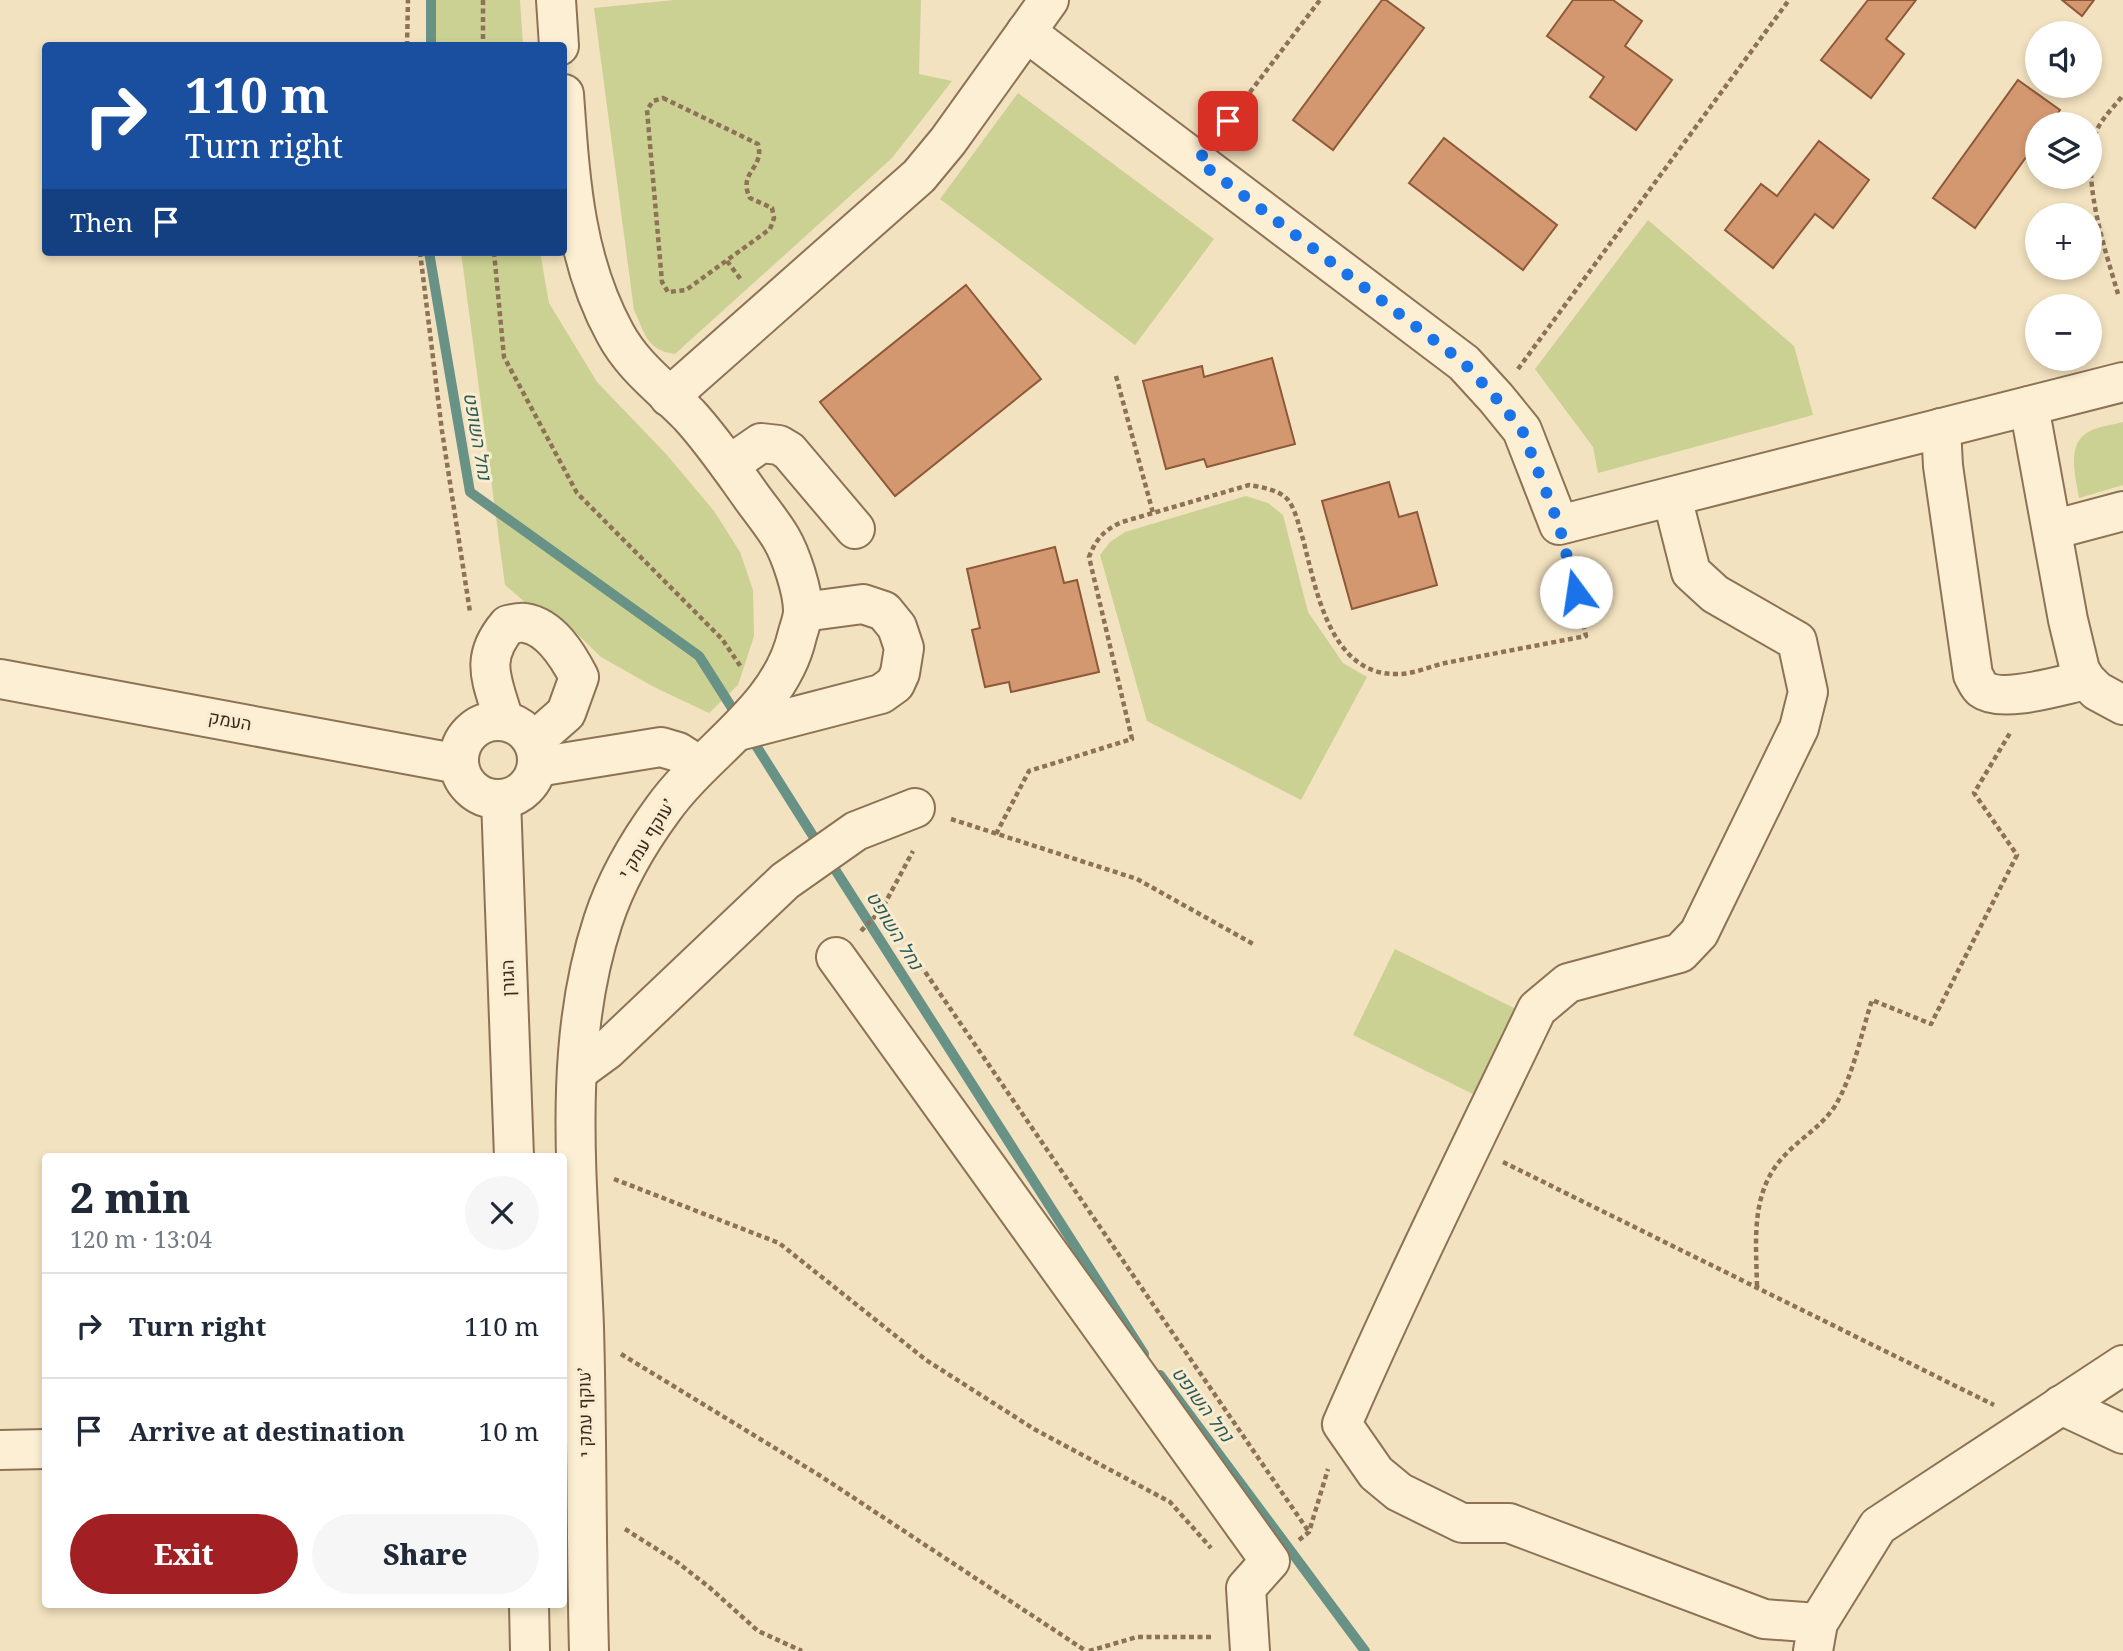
<!DOCTYPE html>
<html lang="en">
<head>
<meta charset="utf-8">
<style>
	body { margin:0; font-family:"Noto Serif",Heebo,serif; background:#f6f6f7; color:#1f2937; height:100vh; display:flex; flex-direction:column; font-size:26px; white-space:nowrap }
	* { box-sizing:border-box; margin:0 }
	p { font-size:23px; color:#747a83 }
	.icon { flex:none; width:38px; height:38px; fill:none; stroke:currentColor; stroke-width:2; stroke-linecap:round; stroke-linejoin:round }
	.map { position:relative; flex:1; overflow:hidden }
	.details { position:absolute; left:42px; top:1153px; width:525px; height:455px; display:flex; flex-direction:column; background:#fff; border-radius:7px; box-shadow:0 4px 10px #0003 }
	.details>* { flex:none }
	.banner { position:absolute; left:42px; top:42px; width:525px; height:214px; border-radius:7px; box-shadow:0 4px 10px #0003; background:#1a4fa0; color:#fff; overflow:hidden }
	.buttons { position:absolute; left:2025px; top:21px; display:grid; gap:14px }
	.buttons a { display:grid; place-items:center; width:77px; height:77px; border-radius:50%; background:#fff; box-shadow:0 4px 10px #0003; font-size:35px }
	.pin { position:absolute; display:grid; place-items:center; width:60px; height:60px; color:#fff; margin:-30px; border-radius:14px; box-shadow:0 4px 10px #0006 }
	.me { position:absolute; width:77px; margin:-38px; rotate:346deg; stroke-linejoin:round; filter:drop-shadow(0 0 5px #0008) }
	.turn { display:flex; align-items:center; gap:24px; height:147px; padding:0 28px; font-size:32px }
	.turn .icon { width:91px; height:91px; stroke-width:2.5 }
	.turn b { display:block; font-size:49px; line-height:60px }
	.then { display:flex; align-items:center; height:66px; padding:0 28px; background:#0003; gap:14px; font-size:26px }
	.round { display:grid; place-items:center; flex:none; width:74px; height:74px; border-radius:37px; background:#f6f6f7 }
	.summary { display:flex; align-items:center; justify-content:space-between; height:119px; padding:0 28px }
	h1 { font-size:42px; font-weight:800; line-height:52px }
	.cta { display:flex; gap:14px; margin-top:auto; padding:14px 28px }
	.cta a { flex:1; height:80px; border-radius:42px; background:#a22023; color:#fff; font-size:28px; font-weight:800; line-height:80px; text-align:center }
	.cta a+a { background:#f6f6f7; color:#1f2937 }
	ul { padding:0; list-style:none }
	li { display:flex; align-items:center; gap:21px; height:105px; padding:0 28px; border-top:2px solid #e0e1e3 }
	li div { flex:1 }
	li b { display:block; font-size:26px }
	li em { font-style:normal }
	.map>svg:first-child { display:block }
	.green { fill:#cbd192 }
	.lines { fill:none; stroke-linecap:round; stroke-linejoin:round }
	.stream { stroke:#699287; stroke-width:10 }
	.building { fill:#d49871; stroke:#8e5939; stroke-width:2 }
	.minor-casing { stroke:#8d7256; stroke-width:42 }
	.path { stroke:#8d7256; stroke-width:4.5; stroke-dasharray:5 3.5; stroke-linecap:butt }
	.minor { stroke:#fcefd3; stroke-width:38 }
	.route { stroke:#1a73e8; stroke-width:12; stroke-dasharray:0 21.6 }
	.labels { text-anchor:middle; stroke-width:6; stroke-linejoin:round; paint-order:stroke }
	.street-label { font-size:18px; fill:#3b2a1c; stroke:#f9ecd0 }
	.water-label { font-size:19px; font-style:italic; fill:#295c58; stroke:#f9ecd0 }
</style>
</head>
<body>
<div class="map">
<svg width="2123" height="1651" viewBox="0 0 2123 1651">
	<rect width="100%" height="100%" fill="#f2e2bf"/>
	<g class="green">
		<path d="M 427,0 L 520,0 L 523,45 L 433,45 Z"/>
		<path d="M 674,0 L 921,0 L 919,74 L 952,81 L 892,158 L 675,354 C 646,350 645,333 634,310 L 594,8 Z"/>
		<path d="M 1018,93 L 1214,239 L 1135,345 L 940,199 Z"/>
		<path d="M 1648,220 L 1794,346 L 1813,415 L 1598,473 L 1593,447 L 1535,369 Z"/>
		<path d="M 461,252 L 540,252 L 549,303 L 597,382 L 667,455 L 714,511 L 740,552 L 753,590 L 754,636 L 738,685 L 709,713 L 654,687 L 601,657 L 570,627 L 533,609 L 505,585 Z"/>
		<path d="M 2123,422 L 2123,485 L 2079,498 C 2076,476 2065,443 2090,431 C 2100,426 2113,425 2123,422 Z"/>
		<path d="M 1246,496 L 1268,503 L 1283,515 L 1308,612 L 1343,663 L 1367,677 L 1301,800 L 1147,721 L 1100,555 L 1110,542 L 1125,532 Z"/>
		<path d="M 1395,949 L 1516,1009 L 1475,1095 L 1353,1035 Z"/>
	</g>
	<g class="lines">
		<g class="stream">
			<path d="M 431,46 L 431,0"/>
			<path d="M 429,252 L 470,492 L 699,656 L 739,719"/>
			<path d="M 750,736 L 820,847"/>
			<path d="M 829,860 L 1144,1354"/>
			<path d="M 1160,1375 L 1365,1651"/>
		</g>
	</g>
	<g class="building">
		<path d="M 1382,0 L 1386,0 L 1424,28 L 1333,150 L 1293,120 Z"/>
		<path d="M 1573,0 L 1613,0 L 1642,21 L 1625,46 L 1672,80 L 1636,130 L 1590,97 L 1604,77 L 1547,36 Z"/>
		<path d="M 1868,0 L 1916,0 L 1886,39 L 1904,54 L 1871,98 L 1821,60 Z"/>
		<path d="M 2062,0 L 2094,0 L 2082,16 Z"/>
		<path d="M 2018,80 L 2060,110 L 2050,124 L 2037,124 L 2037,142 L 1975,228 L 1933,198 Z"/>
		<path d="M 1444,138 L 1557,225 L 1523,270 L 1409,183 Z"/>
		<path d="M 1819,141 L 1869,180 L 1833,228 L 1815,214 L 1773,268 L 1725,230 L 1761,184 L 1777,196 Z"/>
		<path d="M 966,285 L 1041,379 L 895,496 L 820,402 Z"/>
		<path d="M 1272,358 L 1295,444 L 1207,467 L 1204,459 L 1166,469 L 1143,381 L 1202,366 L 1204,377 Z"/>
		<path d="M 1389,482 L 1399,517 L 1417,512 L 1437,585 L 1352,609 L 1322,501 Z"/>
		<path d="M 1055,547 L 1064,583 L 1077,580 L 1099,672 L 1011,692 L 1009,682 L 985,687 L 972,630 L 980,628 L 967,569 Z"/>
	</g>
	<g class="lines">
		<g class="minor-casing">
			<g id="minor">
				<path d="M 556,0 L 559,46"/>
				<path d="M 1026,32 L 1464,363 L 1496,398 L 1522,430 L 1559,525 L 2123,382"/>
				<path d="M 564,94 C 570,177 574,258 615,333 C 633,367 663,388 689,415 C 712,440 731,468 751,496 C 761,510 772,523 781,538 C 791,555 803,591 803,611 C 803,619 799,628 797,636 C 780,710 705,750 663,809 C 638,843 616,881 603,921 C 560,1052 579,1192 584,1327 C 587,1435 586,1543 589,1651"/>
				<path d="M 669,397 L 919,176 L 948,141 L 1049,0"/>
				<path d="M 2029,406 L 2068,620 L 2080,670 L 2086,680 L 2097,691 L 2123,705"/>
				<path d="M 1941,428 L 1943,466 L 1973,675 C 1976,680 1978,686 1982,689 C 2002,704 2061,685 2086,680"/>
				<path d="M 729,465 L 761,443 L 779,445 L 789,451 L 855,529"/>
				<path d="M 1672,497 L 1691,572 L 1715,594 L 1797,641 L 1808,692 L 1799,728 L 1699,933 L 1680,953 L 1568,983 L 1537,1009 C 1471,1147 1403,1284 1342,1424 L 1376,1473 L 1399,1492 L 1462,1523 L 1509,1523 L 1764,1619 L 1818,1623"/>
				<path d="M 2052,530 L 2123,511"/>
				<path d="M 0,679 L 459,764"/>
				<circle cx="498" cy="760" r="39"/>
				<path d="M 504,721 C 493,681 478,660 508,625 C 513,624 520,622 525,623 C 551,627 568,656 579,677 L 566,713 L 533,742"/>
				<path d="M 738,731 L 881,694 L 895,684 L 900,673 L 904,648 L 897,627 L 884,611 L 863,604 L 803,612"/>
				<path d="M 537,767 L 661,747 L 678,752 L 700,766"/>
				<path d="M 501,799 L 514,1157"/>
				<path d="M 836,957 L 1270,1561 L 1246,1588 L 1250,1651"/>
				<path d="M 577,1072 L 607,1050 L 785,881 L 856,831 L 915,808"/>
				<path d="M 2061,1405 L 2123,1434"/>
				<path d="M 0,1450 L 46,1449"/>
				<path d="M 529,1605 L 530,1651"/>
				<path d="M 1813,1651 L 1818,1623 L 1878,1526 L 2123,1365"/>
			</g>
		</g>
		<g class="path">
			<path d="M 483,0 L 483,46"/>
			<path d="M 407,46 L 408,0"/>
			<path d="M 663,98 L 758,144 C 765,169 737,172 750,198 L 772,208 L 774,218 L 770,229 L 686,290 L 668,292 L 662,282 L 647,110 L 653,101 Z"/>
			<path d="M 1219,133 L 1320,0"/>
			<path d="M 420,252 L 442,431 L 470,612"/>
			<path d="M 494,252 L 504,357 L 577,493 L 722,639 L 741,667"/>
			<path d="M 727,261 L 742,281"/>
			<path d="M 2118,294 C 2105,249 2079,174 2097,130 C 2102,118 2115,106 2123,95"/>
			<path d="M 1518,369 L 1789,0"/>
			<path d="M 1116,376 L 1153,513"/>
			<path d="M 951,819 L 1137,879 L 1255,945"/>
			<path d="M 996,834 L 1029,771 L 1132,739 L 1089,557 C 1096,539 1104,530 1122,522 L 1249,485 C 1261,487 1280,490 1288,500 C 1296,510 1299,527 1303,539 C 1316,589 1330,677 1399,674 C 1414,674 1431,666 1445,663 C 1492,654 1539,645 1586,636 L 1568,560"/>
			<path d="M 882,909 L 1309,1532"/>
			<path d="M 861,931 L 882,909 L 913,851"/>
			<path d="M 1503,1162 L 1994,1405"/>
			<path d="M 614,1179 L 779,1243 L 926,1360 L 1034,1429 L 1170,1502 L 1211,1548"/>
			<path d="M 1757,1286 C 1756,1239 1750,1190 1786,1154 C 1802,1137 1822,1126 1835,1106 C 1854,1074 1861,1034 1872,1000 L 1931,1024 L 2017,855 L 1974,793 L 2010,733"/>
			<path d="M 621,1354 L 819,1475 L 1086,1651"/>
			<path d="M 625,1529 L 677,1562 L 709,1587 L 758,1631 L 802,1651"/>
			<path d="M 1299,1540 L 1309,1532 L 1328,1469"/>
			<path d="M 1089,1651 L 1137,1637 L 1211,1637"/>
		</g>
		<use href="#minor" class="minor"/>
	</g>
	<g class="lines">
		<path class="route" d="M 1228,121 L 1198,161 L 1464,363 L 1496,398 L 1522,430 L 1559,525 L 1576,592"/>
	</g>
	<g class="labels">
		<g class="street-label">
			<text transform="translate(230 721) rotate(10)" y="6">העמק</text>
			<text transform="translate(647 839) rotate(-58)" y="6">עוקף עמק י’</text>
			<text transform="translate(508 978) rotate(-92)" y="6">הגורן</text>
			<text transform="translate(585 1412) rotate(-91)" y="6">עוקף עמק י’</text>
		</g>
		<g class="water-label">
			<text transform="translate(478 436) rotate(80)" y="7">נחל השופט</text>
			<text transform="translate(895 930) rotate(58)" y="7">נחל השופט</text>
			<text transform="translate(1203 1404) rotate(53)" y="7">נחל השופט</text>
		</g>
	</g>
</svg>
<div class="buttons">
<a><svg class="icon" aria-label="sound" viewBox="0 0 24 24"><path d="M4 9h4l5-4v14l-5-4H4zM17 9q2 3 0 6"/></svg></a>
<a><svg class="icon" aria-label="layers" viewBox="0 0 24 24"><path d="M12 4l9 5-9 5-9-5zM3 14l9 5 9-5"/></svg></a>
<a>+</a>
<a>−</a>
</div>
<div class="pin" style="left:1228px;top:121px;background:#d93025"><svg class="icon" aria-label="arrive" viewBox="0 0 24 24"><path d="M6 21V4h12l-3 4 3 4H6"/></svg></div>
<svg class="me" style="left:1576px;top:592px" viewBox="-20 -20 40 40"><circle r="19" fill="#fff"/><path d="M0-13L10 11 0 6-10 11z" fill="#1a73e8"/></svg>
<div class="banner">
<div class="turn"><svg class="icon" aria-label="right" viewBox="0 0 24 24"><path d="M7 20v-9h11M14 6l5 5-5 5"/></svg><div><b>110 m</b>Turn right</div></div>
<div class="then">Then<svg class="icon" aria-label="arrive" viewBox="0 0 24 24"><path d="M6 21V4h12l-3 4 3 4H6"/></svg></div>
</div>
<section class="details">
<div class="summary"><div><h1>2 min</h1><p>120 m · 13:04</p></div><a class="round"><svg class="icon" aria-label="close" viewBox="0 0 24 24"><path d="M6 6l12 12M18 6L6 18"/></svg></a></div>
<ul>
<li><svg class="icon" aria-label="right" viewBox="0 0 24 24"><path d="M7 20v-9h11M14 6l5 5-5 5"/></svg><div><b>Turn right</b></div><em>110 m</em></li>
<li><svg class="icon" aria-label="arrive" viewBox="0 0 24 24"><path d="M6 21V4h12l-3 4 3 4H6"/></svg><div><b>Arrive at destination</b></div><em>10 m</em></li>
</ul>
<div class="cta"><a>Exit</a><a>Share</a></div>
</section>
</div>
</body>
</html>
